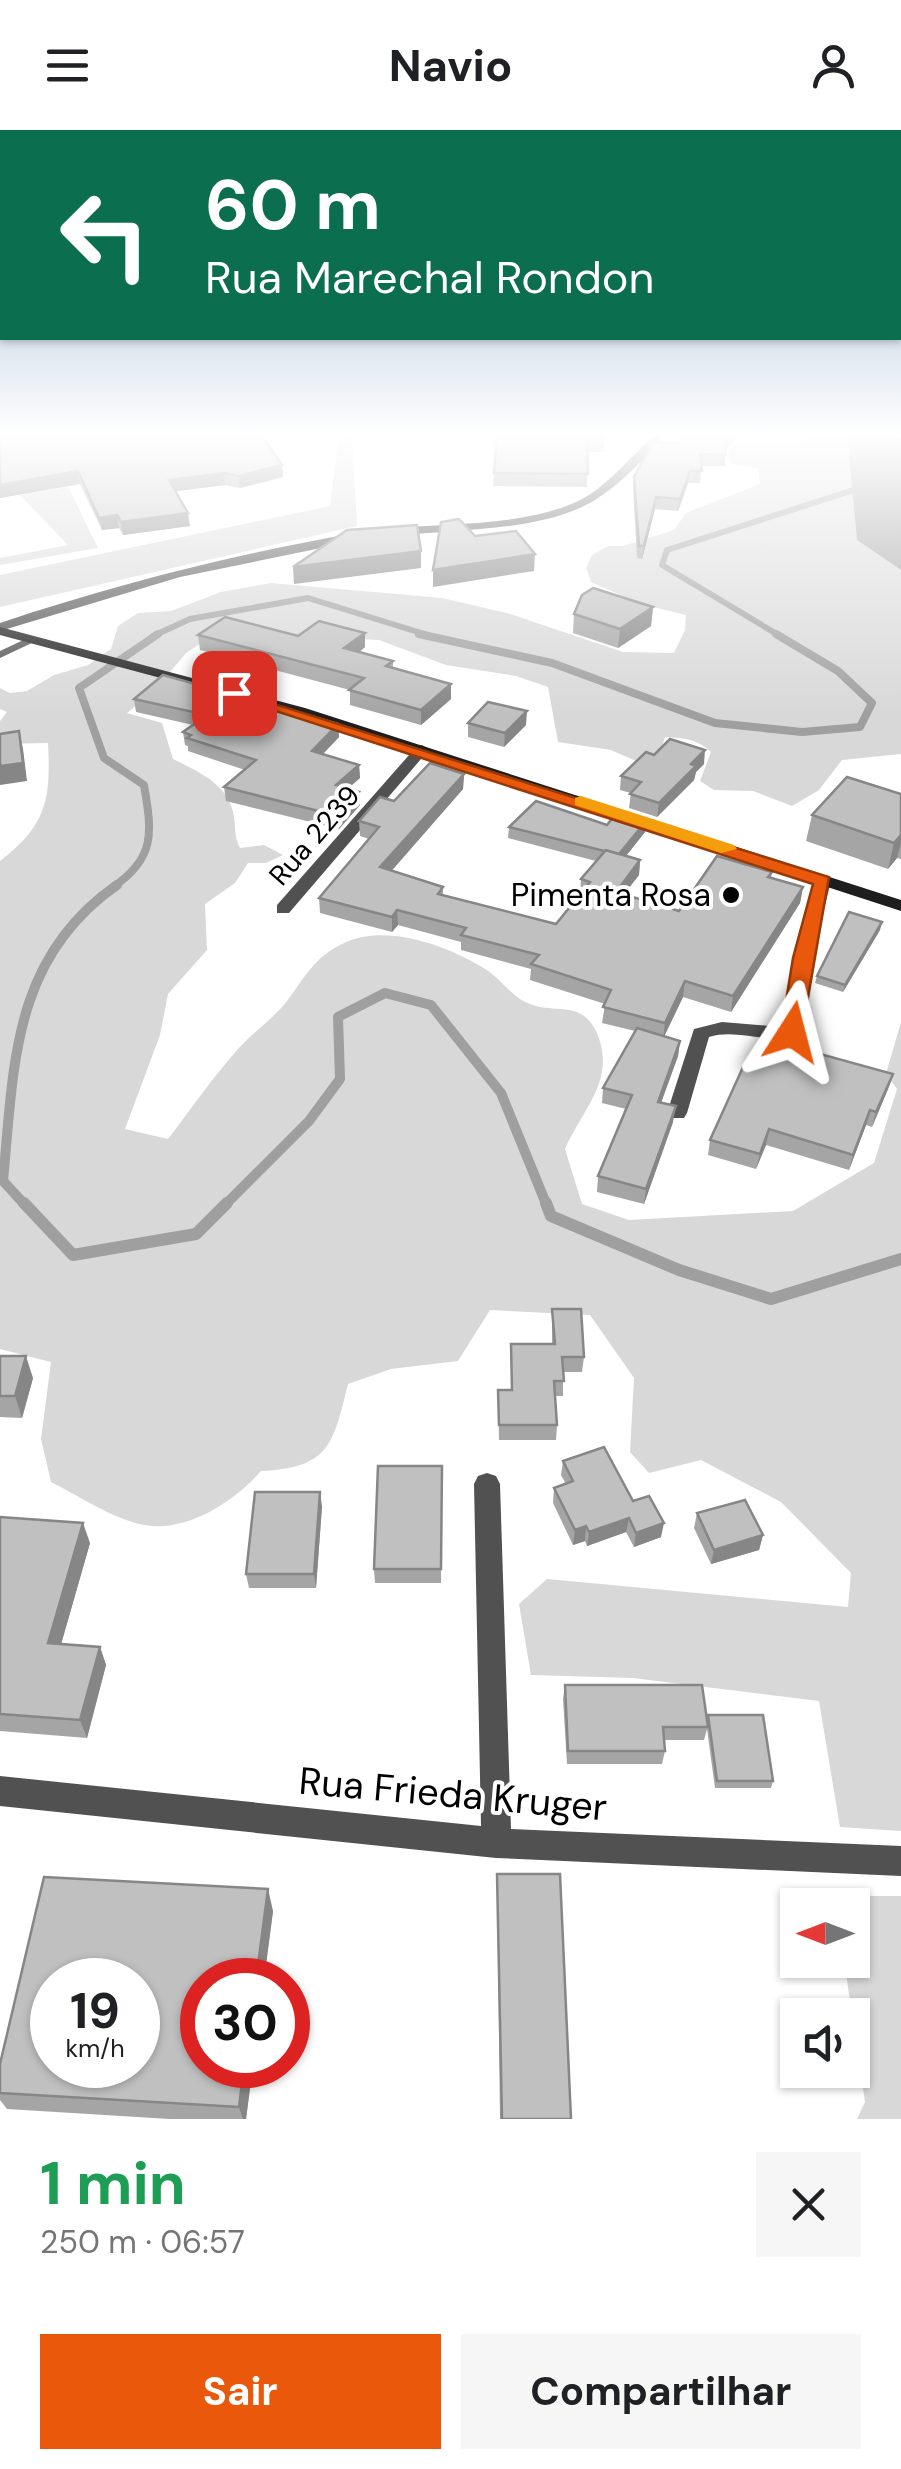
<!DOCTYPE html>
<html lang="pt">
<head>
<meta charset="utf-8">
<style>
	body { margin:0; font-family:"DM Sans",sans-serif; background:#f6f6f6; color:#202124; height:100vh; display:flex; flex-direction:column; font-size:38px; white-space:nowrap }
	* { box-sizing:border-box; margin:0 }
	p { font-size:32px; color:#757577 }
	.icon { flex:none; width:55px; height:55px; fill:none; stroke:currentColor; stroke-width:2; stroke-linecap:round; stroke-linejoin:round }
	.map { position:relative; height:1989px; overflow:hidden }
	.details { display:flex; flex-direction:column; background:#fff; flex:1 }
	.details>* { flex:none }
	.hud { position:absolute; left:0px; top:0px; width:902px; height:210px; box-shadow:0 2px 8px #0004; background:#0b6e4f; color:#fff; overflow:hidden }
	.needle { width:65px; rotate:270deg }
	.fabs { position:absolute; left:780px; top:1758px; display:grid; gap:20px }
	.fabs a { display:grid; place-items:center; width:90px; height:90px; border-radius:0px; background:#fff; box-shadow:0 2px 8px #0004; font-size:50px }
	.speed { position:absolute; left:30px; top:1828px; display:flex; gap:20px; font-size:50px; font-weight:700; text-align:center }
	.speed>* { display:grid; place-content:center; width:130px; height:130px; border-radius:50%; background:#fff; box-shadow:0 2px 8px #0004; line-height:1 }
	.speed small { font-size:25px; font-weight:400 }
	.speed .limit { border:15px solid #d22; background:#fff; color:#111 }
	.pin { position:absolute; display:grid; place-items:center; width:85px; height:85px; color:#fff; margin:-42px; border-radius:20px; box-shadow:0 5px 15px #0006 }
	.me { position:absolute; width:110px; margin:-55px; rotate:9deg; stroke-linejoin:round; filter:drop-shadow(0 0 8px #0008) }
	.turn { display:flex; align-items:center; gap:35px; height:210px; padding:0 40px; font-size:45px }
	.turn .icon { width:130px; height:130px; stroke-width:2.5 }
	.turn b { display:block; font-size:70px; line-height:85px }
	.round { display:grid; place-items:center; flex:none; width:105px; height:105px; border-radius:0px; background:#f6f6f6 }
	.summary { display:flex; align-items:center; justify-content:space-between; height:170px; padding:0 40px }
	h1 { font-size:60px; font-weight:700; line-height:75px; color:#1e9e55 }
	.action { display:flex; gap:20px; margin-top:auto; padding:20px 40px }
	.action a { flex:1; height:115px; border-radius:0px; background:#ea580c; color:#fff; font-size:40px; font-weight:700; line-height:115px; text-align:center }
	.action a+a { background:#f6f6f6; color:#202124 }
	header { display:flex; justify-content:space-between; align-items:center; height:130px; padding:0 40px; background:#fff; font-size:45px; font-weight:700 }
	.map>svg:first-child { display:block }
	.green { fill:#d8d8d8 }
	.water { fill:#9f9f9f }
	.lines { fill:none; stroke-linecap:round; stroke-linejoin:round }
	.stream-far3 { stroke:#9f9f9f; stroke-width:6 }
	.stream-far2 { stroke:#9f9f9f; stroke-width:8 }
	.stream-far1 { stroke:#9f9f9f; stroke-width:10 }
	.stream { stroke:#9f9f9f; stroke-width:12 }
	.service { fill:#515151; fill-rule:evenodd }
	.minor { fill:#515151; fill-rule:evenodd }
	.secondary { fill:#1e1e1e; fill-rule:evenodd }
	.wall { fill:#a5a5a5 }
	.shaded-wall { fill:#868686 }
	.building { fill:#c0c0c0; stroke:#868686; stroke-width:2.5; fill-rule:evenodd }
	.route { fill:#ea580c; stroke:#983908; stroke-width:2.5 }
	.slow { fill:#f59e0b }
	.poi-dot { fill:#000; stroke:#fff; stroke-width:4 }
	.labels { text-anchor:middle; stroke-width:8; stroke-linejoin:round; paint-order:stroke }
	.far-street-label { font-size:28px; fill:#000; stroke:#fff }
	.poi-label { font-size:32px; fill:#000; stroke:#fff; text-anchor:end }
	.near-street-label { font-size:38px; fill:#000; stroke:#fff }
</style>
</head>
<body>
<header><svg class="icon" aria-label="menu" viewBox="0 0 24 24"><path d="M4 6h16M4 12h16M4 18h16"/></svg>Navio<svg class="icon" aria-label="person" viewBox="0 0 24 24"><circle cx="12" cy="8" r="4"/><path d="M4 21q1-7 8-7t8 7"/></svg></header>
<div class="map">
<svg width="901" height="1989" viewBox="0 0 901 1989">
	<rect width="100%" height="100%" fill="#fff"/>
	<g class="green">
		<path d="M 339,306 L 352,306 L 357,396 L 0,477 L 0,445 L 330,376 Z"/>
		<path d="M 814,306 L 847,306 L 857,410 L 901,440 L 901,624 L 842,630 L 819,660 L 792,676 L 753,661 L 714,660 L 700,651 L 711,622 C 697,609 684,608 665,607 L 662,617 L 643,634 L 611,620 L 558,612 L 548,557 L 516,546 L 446,535 L 379,510 L 220,501 L 186,523 L 155,560 L 127,583 L 162,593 L 173,629 C 199,642 230,655 234,687 C 236,700 234,707 240,718 L 264,715 L 283,725 L 266,733 L 248,733 L 235,753 L 205,774 L 207,820 L 168,864 L 160,905 L 125,999 L 168,1009 C 191,979 213,947 238,919 C 253,902 273,889 287,871 C 306,846 314,827 344,813 C 385,793 446,815 482,837 C 499,846 511,867 530,874 C 555,884 581,870 596,901 C 618,949 582,979 565,1019 L 582,1074 L 629,1090 L 793,1081 L 874,1033 L 897,959 L 886,944 L 901,892 L 901,1701 L 840,1697 L 819,1571 L 633,1548 L 531,1545 L 519,1474 L 547,1449 L 848,1477 L 851,1443 L 781,1372 L 701,1330 L 649,1343 L 630,1322 L 634,1248 L 590,1185 L 490,1180 L 458,1231 L 391,1239 L 348,1254 C 333,1314 330,1338 261,1341 C 235,1371 187,1403 144,1395 C 113,1389 79,1366 51,1352 L 41,1309 L 51,1232 L 0,1219 L 0,731 C 46,695 51,671 48,613 L 0,614 L 0,591 L 7,582 L 0,579 L 0,558 L 10,563 L 27,561 L 54,545 L 88,535 L 111,519 L 118,496 L 138,483 L 171,481 L 221,462 L 271,453 L 442,468 L 507,483 L 623,522 L 674,523 L 685,500 L 686,485 L 641,474 L 591,452 L 586,438 L 592,425 L 608,416 L 623,416 L 674,400 L 686,383 L 760,354 L 758,338 L 731,334 L 728,323 L 733,313 L 782,315 Z"/>
		<path d="M 68,357 L 98,418 L 0,435 L 0,428 L 68,415 L 20,365 Z"/>
		<path d="M 847,1766 L 901,1766 L 901,1989 L 857,1989 L 865,1972 L 844,1830 L 852,1830 L 852,1775 L 843,1775 Z"/>
	</g>
	<path class="water" d="M 847,306 L 901,306 L 901,440 L 857,410 Z"/>
	<g class="lines">
		<g class="stream-far3">
			<path d="M 153,506 L 190,489 L 308,468 L 431,506"/>
			<path d="M 780,506 L 662,435 L 667,420 L 866,356"/>
		</g>
		<g class="stream-far2">
			<path d="M 419,504 L 552,533 L 715,593 L 802,602 L 860,597 L 872,573 L 838,541 L 776,504"/>
			<path d="M 113,757 C 156,728 152,702 144,655 L 104,628 L 79,558 L 158,504"/>
		</g>
		<g class="stream-far1">
			<path d="M 26,1076 L 3,1051 C 14,935 12,828 117,755"/>
			<path d="M 224,1076 L 309,991 L 340,949 L 338,887 L 385,863 L 431,875 L 501,963 L 547,1076"/>
		</g>
		<g class="stream">
			<path d="M 24,1073 L 73,1125 L 196,1104 L 227,1073"/>
			<path d="M 546,1073 L 551,1086 L 679,1140 L 771,1169 L 901,1129"/>
		</g>
		<path class="service" d="M 32,506 L 37,509 L 36,511 L 0,528 L 0,521 Z"/>
		<g class="minor">
			<path d="M 653,306 L 664,306 C 644,329 621,354 595,370 C 543,402 455,399 395,406 L 389,402 L 395,398 C 453,393 539,396 589,365 C 613,349 632,326 653,306 Z"/>
			<path d="M 356,403 L 362,407 L 360,410 L 180,447 L 0,501 L 0,493 C 117,454 235,424 356,403 Z"/>
			<path d="M 422,615 L 429,619 L 427,622 L 289,783 L 277,783 L 277,775 L 417,616 Z"/>
			<path d="M 823,746 L 831,751 L 812,828 L 801,901 L 799,905 C 765,915 738,898 709,907 L 687,983 L 684,988 L 670,988 L 667,983 L 694,899 L 722,892 L 783,897 L 794,828 L 815,751 Z"/>
			<path d="M 487,1343 L 496,1346 L 500,1354 L 511,1699 L 901,1716 L 901,1746 L 496,1728 L 0,1676 L 0,1646 L 481,1696 L 474,1354 L 478,1346 Z"/>
		</g>
		<path class="secondary" d="M 0,497 L 305,578 L 901,770 L 901,781 L 295,584 L 0,505 Z"/>
	</g>
	<g class="wall">
		<path d="M 0,306 L 282,335 L 283,347 L 240,358 L 225,355 L 175,361 L 190,396 L 123,405 L 119,398 L 102,400 L 80,354 L 0,368 Z"/>
		<path d="M 497,306 L 604,306 L 604,322 L 587,322 L 587,357 L 493,356 Z"/>
		<path d="M 684,306 L 738,306 L 725,321 L 725,336 L 701,336 L 700,353 L 688,353 L 678,381 L 655,379 L 642,429 L 637,428 L 633,359 L 634,347 L 678,313 Z"/>
		<path d="M 653,477 L 651,496 L 618,518 L 573,503 L 574,484 Z"/>
		<path d="M 198,505 L 298,506 L 365,517 L 359,522 L 393,531 L 393,538 L 451,569 L 421,595 L 350,575 L 350,560 L 200,520 Z"/>
		<path d="M 134,569 L 338,594 L 339,607 L 323,624 L 359,635 L 360,648 L 348,658 L 360,675 L 339,699 L 226,671 L 224,657 L 245,640 L 188,621 L 188,616 L 185,615 L 183,602 L 193,595 L 136,582 Z"/>
		<path d="M 468,593 L 526,595 L 504,617 L 468,607 Z"/>
		<path d="M 704,634 L 696,642 L 694,650 L 657,687 L 629,678 L 631,663 L 620,660 L 621,646 Z"/>
		<path d="M 464,644 L 463,659 L 391,741 L 443,757 L 443,765 L 556,794 L 580,764 L 581,749 L 596,731 L 508,708 L 509,697 L 607,695 L 647,690 L 645,702 L 626,726 L 640,730 L 639,745 L 624,764 L 679,781 L 772,742 L 771,748 L 803,757 L 800,773 L 731,882 L 683,867 L 664,906 L 680,911 L 678,926 L 661,972 L 673,992 L 644,1074 L 597,1062 L 598,1046 L 626,979 L 602,973 L 603,958 L 635,901 L 602,893 L 605,874 L 530,850 L 531,839 L 461,820 L 461,812 L 398,795 L 392,802 L 320,783 L 319,768 L 369,709 L 360,706 L 359,691 L 394,671 Z"/>
		<path d="M 901,664 L 901,729 L 897,728 L 888,739 L 806,711 L 812,685 Z"/>
		<path d="M 880,800 L 843,862 L 815,853 L 817,846 Z"/>
		<path d="M 893,944 L 888,959 L 872,997 L 866,995 L 849,1040 L 766,1015 L 756,1039 L 708,1025 L 710,1010 Z"/>
		<path d="M 552,1179 L 584,1227 L 582,1242 L 563,1242 L 563,1266 L 555,1266 L 557,1295 L 556,1310 L 499,1310 L 498,1260 L 511,1260 L 511,1214 L 552,1214 Z"/>
		<path d="M 0,1226 L 33,1248 L 22,1288 L 0,1287 Z"/>
		<path d="M 563,1331 L 633,1371 L 661,1407 L 634,1417 L 626,1402 L 587,1416 L 585,1411 L 573,1415 L 553,1373 L 554,1358 L 566,1354 L 561,1345 Z"/>
		<path d="M 442,1336 L 441,1453 L 375,1453 L 374,1439 Z"/>
		<path d="M 322,1376 L 316,1458 L 249,1458 L 246,1444 Z"/>
		<path d="M 697,1383 L 763,1405 L 759,1420 L 711,1434 L 694,1398 Z"/>
		<path d="M 0,1387 L 90,1413 L 61,1514 L 100,1517 L 106,1535 L 87,1608 L 0,1601 Z"/>
		<path d="M 565,1555 L 707,1590 L 708,1585 L 773,1651 L 771,1658 L 715,1658 L 707,1599 L 704,1610 L 664,1610 L 665,1621 L 662,1634 L 567,1634 L 563,1569 Z"/>
		<path d="M 497,1744 L 571,1989 L 500,1989 Z"/>
		<path d="M 273,1781 L 264,1850 L 202,1850 L 253,1935 L 246,1989 L 170,1989 L 7,1979 L 0,1970 L 0,1934 Z"/>
	</g>
	<g class="shaded-wall">
		<path d="M 729,306 L 738,306 L 722,325 L 724,313 Z"/>
		<path d="M 282,335 L 283,347 L 240,358 L 239,346 Z"/>
		<path d="M 78,341 L 80,354 L 0,368 L 0,355 Z"/>
		<path d="M 690,341 L 688,353 L 678,381 L 680,369 Z"/>
		<path d="M 224,343 L 225,355 L 170,362 L 169,350 Z"/>
		<path d="M 656,367 L 655,379 L 642,429 L 644,416 Z"/>
		<path d="M 188,383 L 190,396 L 123,405 L 121,392 Z"/>
		<path d="M 117,385 L 119,398 L 102,400 L 99,388 Z"/>
		<path d="M 421,421 L 421,438 L 294,454 L 293,437 Z"/>
		<path d="M 535,424 L 534,441 L 433,457 L 433,440 Z"/>
		<path d="M 653,477 L 651,496 L 618,518 L 620,499 Z"/>
		<path d="M 365,503 L 365,517 L 345,533 L 344,518 Z"/>
		<path d="M 451,554 L 451,569 L 421,595 L 421,580 Z"/>
		<path d="M 527,581 L 526,595 L 504,617 L 505,603 Z"/>
		<path d="M 338,594 L 339,607 L 313,634 L 312,621 Z"/>
		<path d="M 19,601 L 23,619 L 27,651 L 0,655 L 0,636 Z"/>
		<path d="M 705,620 L 704,634 L 696,642 L 694,650 L 657,687 L 659,673 L 691,634 Z"/>
		<path d="M 359,635 L 360,648 L 337,668 L 336,655 Z"/>
		<path d="M 464,644 L 463,659 L 381,753 L 380,737 Z"/>
		<path d="M 359,662 L 360,675 L 339,699 L 338,686 Z"/>
		<path d="M 647,690 L 645,702 L 617,737 L 618,725 Z"/>
		<path d="M 901,705 L 901,713 L 897,728 L 888,739 L 894,713 Z"/>
		<path d="M 640,730 L 639,745 L 614,777 L 616,762 Z"/>
		<path d="M 803,757 L 800,773 L 731,882 L 733,866 Z"/>
		<path d="M 397,780 L 398,795 L 392,802 L 392,787 Z"/>
		<path d="M 882,792 L 880,800 L 843,862 L 845,855 Z"/>
		<path d="M 685,851 L 683,867 L 663,909 L 665,893 Z"/>
		<path d="M 680,911 L 678,926 L 656,987 L 658,972 Z"/>
		<path d="M 893,944 L 888,959 L 872,997 L 876,982 Z"/>
		<path d="M 676,976 L 673,992 L 644,1074 L 646,1059 Z"/>
		<path d="M 870,980 L 866,995 L 849,1040 L 853,1025 Z"/>
		<path d="M 769,999 L 766,1015 L 756,1039 L 760,1024 Z"/>
		<path d="M 26,1226 L 33,1248 L 22,1288 L 15,1266 Z"/>
		<path d="M 320,1362 L 322,1376 L 316,1458 L 314,1444 Z"/>
		<path d="M 629,1388 L 626,1402 L 587,1416 L 589,1402 Z"/>
		<path d="M 83,1393 L 90,1413 L 56,1532 L 48,1513 Z"/>
		<path d="M 664,1393 L 661,1407 L 634,1417 L 636,1403 Z"/>
		<path d="M 586,1396 L 585,1411 L 573,1415 L 575,1400 Z"/>
		<path d="M 763,1405 L 759,1420 L 711,1434 L 714,1420 Z"/>
		<path d="M 100,1517 L 106,1535 L 87,1608 L 80,1590 Z"/>
		<path d="M 268,1759 L 273,1781 L 264,1850 L 256,1850 Z"/>
		<path d="M 244,1935 L 253,1935 L 246,1989 L 243,1989 L 239,1977 Z"/>
	</g>
	<g class="building">
		<path d="M 0,306 L 262,306 L 282,335 L 239,346 L 224,343 L 169,350 L 188,383 L 121,392 L 117,385 L 99,388 L 78,341 L 0,355 Z"/>
		<path d="M 497,306 L 604,306 L 605,309 L 587,309 L 588,344 L 494,343 Z"/>
		<path d="M 684,306 L 729,306 L 724,313 L 726,325 L 700,324 L 702,341 L 690,341 L 680,369 L 656,367 L 644,416 L 639,416 L 634,347 L 653,312 L 678,313 Z"/>
		<path d="M 459,389 L 475,406 L 516,401 L 535,424 L 433,440 L 441,392 Z"/>
		<path d="M 417,395 L 421,421 L 293,437 L 347,400 Z"/>
		<path d="M 593,458 L 653,477 L 620,499 L 574,484 L 582,465 Z"/>
		<path d="M 225,487 L 298,506 L 319,491 L 365,503 L 344,518 L 393,531 L 386,536 L 451,554 L 421,580 L 349,560 L 364,548 L 198,505 Z"/>
		<path d="M 163,545 L 338,594 L 312,621 L 359,635 L 336,655 L 359,662 L 338,686 L 224,657 L 256,630 L 187,608 L 191,605 L 183,602 L 207,585 L 134,569 Z"/>
		<path d="M 488,572 L 527,581 L 505,603 L 468,593 Z"/>
		<path d="M 19,601 L 23,633 L 0,636 L 0,604 Z"/>
		<path d="M 670,609 L 705,620 L 691,634 L 696,636 L 659,673 L 630,664 L 641,652 L 621,646 L 646,622 L 654,625 Z"/>
		<path d="M 430,633 L 464,644 L 380,737 L 443,757 L 438,764 L 556,794 L 590,752 L 581,749 L 606,720 L 640,730 L 616,762 L 679,781 L 717,726 L 772,742 L 768,747 L 803,757 L 733,866 L 685,851 L 665,893 L 603,877 L 611,860 L 531,834 L 539,825 L 461,805 L 466,798 L 397,780 L 392,787 L 319,768 L 379,697 L 359,691 L 380,667 L 394,671 Z"/>
		<path d="M 847,647 L 901,664 L 901,705 L 894,713 L 812,685 Z"/>
		<path d="M 536,671 L 607,695 L 618,681 L 647,690 L 619,724 L 606,720 L 604,721 L 509,697 Z"/>
		<path d="M 849,782 L 882,792 L 845,855 L 817,846 Z"/>
		<path d="M 637,898 L 680,911 L 658,972 L 676,976 L 646,1059 L 598,1046 L 632,965 L 603,958 Z"/>
		<path d="M 762,908 L 893,944 L 876,982 L 870,980 L 853,1025 L 769,999 L 760,1024 L 710,1010 L 743,937 Z"/>
		<path d="M 552,1179 L 581,1179 L 584,1227 L 562,1227 L 564,1251 L 554,1251 L 557,1295 L 499,1295 L 498,1260 L 512,1260 L 511,1214 L 555,1214 Z"/>
		<path d="M 0,1226 L 26,1226 L 15,1266 L 0,1266 Z"/>
		<path d="M 604,1317 L 633,1371 L 649,1366 L 664,1393 L 636,1403 L 629,1388 L 589,1402 L 586,1396 L 575,1400 L 554,1358 L 573,1351 L 563,1331 Z"/>
		<path d="M 378,1336 L 442,1336 L 441,1439 L 374,1439 Z"/>
		<path d="M 255,1362 L 320,1362 L 314,1444 L 246,1444 Z"/>
		<path d="M 745,1370 L 763,1405 L 714,1420 L 697,1383 Z"/>
		<path d="M 0,1387 L 83,1393 L 48,1513 L 100,1517 L 80,1590 L 0,1584 Z"/>
		<path d="M 565,1555 L 702,1555 L 708,1597 L 663,1597 L 665,1621 L 568,1621 Z"/>
		<path d="M 708,1585 L 763,1585 L 773,1651 L 717,1651 Z"/>
		<path d="M 497,1744 L 560,1744 L 571,1989 L 502,1989 Z"/>
		<path d="M 44,1747 L 268,1759 L 256,1850 L 202,1850 L 202,1935 L 244,1935 L 239,1977 L 0,1963 L 0,1934 ZM 52,1850 L 138,1850 L 138,1935 L 52,1935 Z"/>
	</g>
	<linearGradient id="sky" x2="0" y2="1"><stop stop-color="#8baccb"/><stop offset="0.52" stop-color="#fff"/><stop offset="1" stop-color="#fff" stop-opacity="0"/></linearGradient>
	<rect width="901" height="585" fill="url(#sky)"/>
	<path class="route" d="M 229,560 L 829,747 L 802,902 L 792,908 L 781,902 L 793,828 L 813,754 L 229,566 Z"/>
	<path class="slow" d="M 581,666 L 734,715 L 737,719 L 721,723 L 575,675 L 575,668 Z"/>
	<circle class="poi-dot" cx="731" cy="765" r="10"/>
	<g class="labels">
		<g class="far-street-label">
			<text transform="translate(314 705) rotate(-49)" y="10">Rua 2239</text>
		</g>
		<g class="poi-label">
			<text x="711" y="776">Pimenta Rosa</text>
		</g>
		<g class="near-street-label">
			<text transform="translate(453 1664) rotate(5)" y="13">Rua Frieda Kruger</text>
		</g>
	</g>
</svg>
<div class="fabs">
<a><svg class="needle" viewBox="-14 -14 28 28"><path d="M0-13l5 13h-10z" fill="#e53935"/><path d="M0 13l5-13h-10z" fill="#757577"/></svg></a>
<a><svg class="icon" aria-label="sound" viewBox="0 0 24 24"><path d="M4 9h4l5-4v14l-5-4H4zM17 9q2 3 0 6"/></svg></a>
</div>
<div class="speed"><div>19<small>km/h</small></div><div class="limit">30</div></div>
<div class="pin" style="left:234px;top:563px;background:#d93025"><svg class="icon" aria-label="arrive" viewBox="0 0 24 24"><path d="M6 21V4h12l-3 4 3 4H6"/></svg></div>
<svg class="me" style="left:792px;top:902px" viewBox="-20 -20 40 40"><path d="M0-17L14 15 0 8-14 15z" fill="#ea580c" stroke="#fff" stroke-width="4"/></svg>
<div class="hud">
<div class="turn"><svg class="icon" aria-label="left" viewBox="0 0 24 24"><path d="M17 20v-9H6M10 6l-5 5 5 5"/></svg><div><b>60 m</b>Rua Marechal Rondon</div></div>
</div>
</div>
<section class="details">
<div class="summary"><div><h1>1 min</h1><p>250 m · 06:57</p></div><a class="round"><svg class="icon" aria-label="close" viewBox="0 0 24 24"><path d="M6 6l12 12M18 6L6 18"/></svg></a></div>
<div class="action"><a>Sair</a><a>Compartilhar</a></div>
</section>
</body>
</html>
